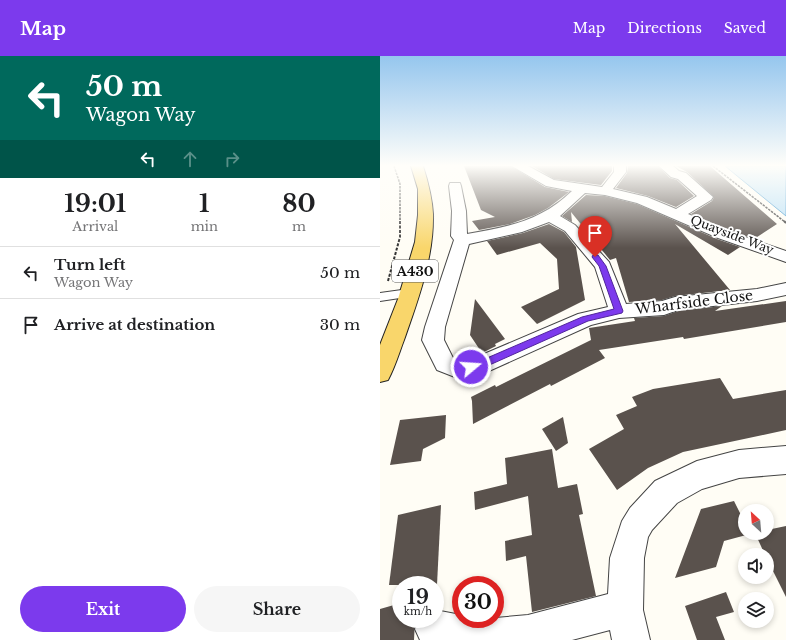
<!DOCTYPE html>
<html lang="en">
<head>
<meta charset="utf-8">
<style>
	body { margin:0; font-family:"Libre Baskerville",serif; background:#f6f6f6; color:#202124; height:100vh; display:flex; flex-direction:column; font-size:15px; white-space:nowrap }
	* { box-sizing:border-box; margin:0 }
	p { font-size:13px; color:#757577 }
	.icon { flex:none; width:22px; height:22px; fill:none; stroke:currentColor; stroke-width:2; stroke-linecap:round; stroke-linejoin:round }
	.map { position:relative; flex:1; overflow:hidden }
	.sheet { display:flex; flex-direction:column; background:#fff; width:380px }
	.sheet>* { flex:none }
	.top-card { background:#00695c; color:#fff; overflow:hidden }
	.needle { width:26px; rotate:334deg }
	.tools { position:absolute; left:358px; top:448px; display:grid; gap:8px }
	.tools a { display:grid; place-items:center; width:36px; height:36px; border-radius:50%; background:#fff; box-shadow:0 2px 6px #0003; font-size:20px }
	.speed { position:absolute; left:12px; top:520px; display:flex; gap:8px; font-size:20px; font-weight:700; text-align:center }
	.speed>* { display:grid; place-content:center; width:52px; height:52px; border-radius:50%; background:#fff; box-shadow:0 2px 6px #0003; line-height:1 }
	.speed small { font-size:10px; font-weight:400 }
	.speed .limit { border:6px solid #d22; background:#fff; color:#111 }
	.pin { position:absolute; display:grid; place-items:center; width:34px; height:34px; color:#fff; margin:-41px -17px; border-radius:50% 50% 50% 0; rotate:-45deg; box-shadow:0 0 4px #0007 }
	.pin .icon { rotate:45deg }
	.me { position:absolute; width:44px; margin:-22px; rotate:72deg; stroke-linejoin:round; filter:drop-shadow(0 0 3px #0008) }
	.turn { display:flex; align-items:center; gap:14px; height:84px; padding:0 20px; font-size:18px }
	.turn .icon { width:52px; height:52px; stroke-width:2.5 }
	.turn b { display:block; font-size:28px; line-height:34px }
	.lanes { display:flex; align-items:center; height:38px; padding:0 20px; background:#0003; justify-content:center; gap:20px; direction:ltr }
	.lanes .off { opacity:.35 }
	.eta { display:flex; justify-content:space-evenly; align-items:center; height:68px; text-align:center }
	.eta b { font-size:24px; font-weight:700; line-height:28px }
	.button { display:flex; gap:8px; margin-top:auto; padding:8px 20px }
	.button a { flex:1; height:46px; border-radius:24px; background:#7c3aed; color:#fff; font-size:16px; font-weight:700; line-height:46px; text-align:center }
	.button a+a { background:#f6f6f6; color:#202124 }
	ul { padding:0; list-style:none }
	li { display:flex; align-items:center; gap:12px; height:52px; padding:0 20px; border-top:1px solid #e0e0e0 }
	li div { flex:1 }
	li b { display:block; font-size:15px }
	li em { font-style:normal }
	header { display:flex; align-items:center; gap:24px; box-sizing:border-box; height:56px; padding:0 20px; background:#7c3aed; color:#fff }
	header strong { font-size:19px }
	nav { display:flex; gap:22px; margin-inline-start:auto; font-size:14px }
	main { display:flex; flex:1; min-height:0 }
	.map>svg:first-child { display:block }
	.water { fill:#b9e0f7; stroke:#3f96cf }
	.building { fill:#5a524d }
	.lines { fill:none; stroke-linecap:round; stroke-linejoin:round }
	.service-casing { stroke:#444; stroke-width:2 }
	.minor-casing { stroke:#444; stroke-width:2 }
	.primary-casing { stroke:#222; stroke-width:2 }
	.path-far1 { stroke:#333; stroke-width:1.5; stroke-dasharray:2.5 1; stroke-linecap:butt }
	.path { stroke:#333; stroke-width:2; stroke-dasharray:3 1.5; stroke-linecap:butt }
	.service { fill:#fff; fill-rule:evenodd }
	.minor { fill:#fff; fill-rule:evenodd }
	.primary { fill:#f9d66b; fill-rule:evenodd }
	.route { fill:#7c3aed; stroke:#51269a }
	.labels { text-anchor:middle; stroke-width:4; stroke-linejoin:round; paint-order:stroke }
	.far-street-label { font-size:12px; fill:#111; stroke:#fff }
	.shield { fill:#fff; stroke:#585858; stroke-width:1 }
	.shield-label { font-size:13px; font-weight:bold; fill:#111 }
	.street-label { font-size:14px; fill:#111; stroke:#fff }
</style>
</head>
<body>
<header>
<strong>Map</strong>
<nav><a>Map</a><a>Directions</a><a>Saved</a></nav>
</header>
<main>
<section class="sheet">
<div class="top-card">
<div class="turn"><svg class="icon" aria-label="left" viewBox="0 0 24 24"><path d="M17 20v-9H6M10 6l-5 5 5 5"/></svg><div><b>50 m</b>Wagon Way</div></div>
<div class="lanes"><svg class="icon" aria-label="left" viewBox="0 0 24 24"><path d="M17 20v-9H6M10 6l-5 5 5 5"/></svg><svg class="icon off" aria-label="ahead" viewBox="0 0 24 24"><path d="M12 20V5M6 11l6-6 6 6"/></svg><svg class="icon off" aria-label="right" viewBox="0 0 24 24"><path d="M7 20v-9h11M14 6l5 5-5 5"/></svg></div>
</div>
<div class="eta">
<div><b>19:01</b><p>Arrival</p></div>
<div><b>1</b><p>min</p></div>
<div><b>80</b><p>m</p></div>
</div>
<ul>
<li><svg class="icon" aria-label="left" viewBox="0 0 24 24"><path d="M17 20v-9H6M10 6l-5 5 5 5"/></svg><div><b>Turn left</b><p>Wagon Way</p></div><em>50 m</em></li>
<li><svg class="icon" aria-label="arrive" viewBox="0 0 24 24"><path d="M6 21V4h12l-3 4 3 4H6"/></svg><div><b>Arrive at destination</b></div><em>30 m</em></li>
</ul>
<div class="button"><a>Exit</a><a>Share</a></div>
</section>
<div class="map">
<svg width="406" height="584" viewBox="0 0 406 584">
	<rect width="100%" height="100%" fill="#fffdf5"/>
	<path class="water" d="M 345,110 L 406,110 L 406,160 Z"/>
	<g class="building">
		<path d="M 84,110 L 131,110 L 165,131 L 189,136 L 168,152 L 155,159 L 130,168 L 99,174 L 92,165 L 115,161 L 101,154 Z"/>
		<path d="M 152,110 L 232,110 L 232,115 L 221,129 L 174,123 Z"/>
		<path d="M 248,110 L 278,110 L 290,122 L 297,124 L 314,140 L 296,151 L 268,140 L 236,132 L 247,117 Z"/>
		<path d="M 296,110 L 330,110 L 397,168 L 374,183 L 351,175 L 311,158 L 332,145 L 334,141 L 307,116 Z"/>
		<path d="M 206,139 L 225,140 L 257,148 L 337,183 L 360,191 L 348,199 L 295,168 L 350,234 L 295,240 L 282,244 L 249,246 L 236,202 L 230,204 L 191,156 L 192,166 L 182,160 Z"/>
		<path d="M 169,168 L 184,176 L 196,191 L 205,244 L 157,268 L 141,251 L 179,233 L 177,203 L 160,187 L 117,199 L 107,185 L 143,177 Z"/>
		<path d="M 95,243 L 125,283 L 115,288 L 116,290 L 102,297 L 90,279 Z"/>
		<path d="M 406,245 L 406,266 L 304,283 L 303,281 L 219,294 L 225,302 L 171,330 L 170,328 L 93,368 L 92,345 L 91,341 L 115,329 L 116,331 L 211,284 L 209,272 L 255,265 L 254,262 L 284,260 L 298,255 L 342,250 L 335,255 Z"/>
		<path d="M 340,322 L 353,343 L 406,334 L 406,374 L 303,396 L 268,412 L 237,434 L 209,393 L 244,373 L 236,359 L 257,350 L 252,341 L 273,333 Z"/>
		<path d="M 66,359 L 65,382 L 43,393 L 41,405 L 10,409 L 20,364 Z"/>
		<path d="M 183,361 L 188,387 L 176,395 L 162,373 Z"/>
		<path d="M 172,393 L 178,432 L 197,428 L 203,458 L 199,459 L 216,540 L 152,556 L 146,500 L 126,505 L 125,485 L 152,479 L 148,440 L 95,454 L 94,436 L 127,428 L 125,402 Z"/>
		<path d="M 354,445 L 365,467 L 365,477 L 370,478 L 344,485 L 336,511 L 295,522 L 321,453 Z"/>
		<path d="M 61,449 L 57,529 L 9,529 L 18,459 Z"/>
		<path d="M 406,470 L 406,541 L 387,503 L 387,499 L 385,499 L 375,477 L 387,477 L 387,474 Z"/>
		<path d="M 346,536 L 354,556 L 336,561 L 345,584 L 317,584 L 305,550 Z"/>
		<path d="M 21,547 L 21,563 L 35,563 L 34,584 L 0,584 L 0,553 Z"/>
	</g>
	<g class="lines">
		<g class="service-casing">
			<path id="service" d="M 29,233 L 33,234 L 35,237 L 33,240 L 0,245 L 0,237 Z"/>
		</g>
		<g class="minor-casing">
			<g id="minor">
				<path d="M 132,110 L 148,110 L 174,124 L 222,131 L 234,116 L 234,110 L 246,110 L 246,116 L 233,133 L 267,141 L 296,153 L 317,140 L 298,123 L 291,121 L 279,110 L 293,110 L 299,115 L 306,117 L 333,141 L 331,144 L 308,158 L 350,176 L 406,195 L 406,206 L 338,182 L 257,147 L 225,139 L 205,137 L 180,160 L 195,169 L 229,206 L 246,248 L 282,245 L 295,241 L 377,233 L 406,227 L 406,239 L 377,245 L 298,254 L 284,259 L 239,262 L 211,269 L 109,315 L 80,323 L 57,314 L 42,284 L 45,271 L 74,184 L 71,180 L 72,155 L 69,130 L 70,127 L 80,127 L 81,130 L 86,155 L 87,178 C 128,171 161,165 192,135 L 166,130 ZM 169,166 L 185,175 L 215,211 L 228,251 L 198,258 L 97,301 L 81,305 L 73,302 L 64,284 L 65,271 L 89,188 L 142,176 Z"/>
				<path d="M 406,390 L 406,418 L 359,422 L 322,433 L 297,447 L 272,474 L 268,481 L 264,502 L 263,554 L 270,584 L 232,584 L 230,574 L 192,584 L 40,584 L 35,573 L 39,563 L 55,563 L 55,554 L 81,559 L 81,563 L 115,563 L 115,562 L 148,559 L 228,538 L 230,502 L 242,465 L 250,452 L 275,425 L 317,405 L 359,394 Z"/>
			</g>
		</g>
		<g class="primary-casing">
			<path id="primary" d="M 31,110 L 43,110 C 48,126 52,141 53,158 C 54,201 38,244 24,284 C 19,297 15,311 8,324 L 0,326 L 0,289 L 18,243 L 35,186 L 38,159 L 38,133 Z"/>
		</g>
		<g class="path-far1">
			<path d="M 14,110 L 20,128 L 20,166"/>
			<path d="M 333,110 L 405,166"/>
		</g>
		<g class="path">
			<path d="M 404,165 L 406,167"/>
			<path d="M 8,225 L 20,181 L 20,165"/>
		</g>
		<use href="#service" class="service"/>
		<use href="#minor" class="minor"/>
		<use href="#primary" class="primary"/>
	</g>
	<linearGradient id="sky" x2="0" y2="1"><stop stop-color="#95c6ee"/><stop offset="0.57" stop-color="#fffefa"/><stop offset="1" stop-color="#fffefa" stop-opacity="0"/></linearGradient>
	<rect width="406" height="192" fill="url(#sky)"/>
	<path class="route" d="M 213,199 L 218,199 L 226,210 L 243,255 L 242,257 L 208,265 L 105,311 L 91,315 L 87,314 L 86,311 L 87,309 L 100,305 L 202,261 L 234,253 L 219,210 L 212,201 Z"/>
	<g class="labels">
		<g class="far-street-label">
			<text transform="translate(352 179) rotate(21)" y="4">Quayside Way</text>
		</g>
		<rect class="shield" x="12" y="204" width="46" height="22" rx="3"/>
		<g class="shield-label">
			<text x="35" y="220">A430</text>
		</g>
		<g class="street-label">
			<text transform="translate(314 246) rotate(-7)" y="5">Wharfside Close</text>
		</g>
	</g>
</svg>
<div class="tools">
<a><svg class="needle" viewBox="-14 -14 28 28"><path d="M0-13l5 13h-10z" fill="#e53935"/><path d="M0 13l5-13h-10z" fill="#757577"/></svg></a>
<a><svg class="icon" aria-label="sound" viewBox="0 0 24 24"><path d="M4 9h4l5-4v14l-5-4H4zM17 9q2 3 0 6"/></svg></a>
<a><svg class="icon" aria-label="layers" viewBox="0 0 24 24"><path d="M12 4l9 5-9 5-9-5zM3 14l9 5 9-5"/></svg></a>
</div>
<div class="speed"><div>19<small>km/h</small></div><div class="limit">30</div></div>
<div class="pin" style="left:215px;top:201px;background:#d93025"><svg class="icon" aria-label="arrive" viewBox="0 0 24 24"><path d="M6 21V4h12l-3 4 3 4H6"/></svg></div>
<svg class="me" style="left:91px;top:311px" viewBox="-20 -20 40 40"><circle r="17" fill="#7c3aed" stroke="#fff" stroke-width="3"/><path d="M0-11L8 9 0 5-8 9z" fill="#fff"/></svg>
</div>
</main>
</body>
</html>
